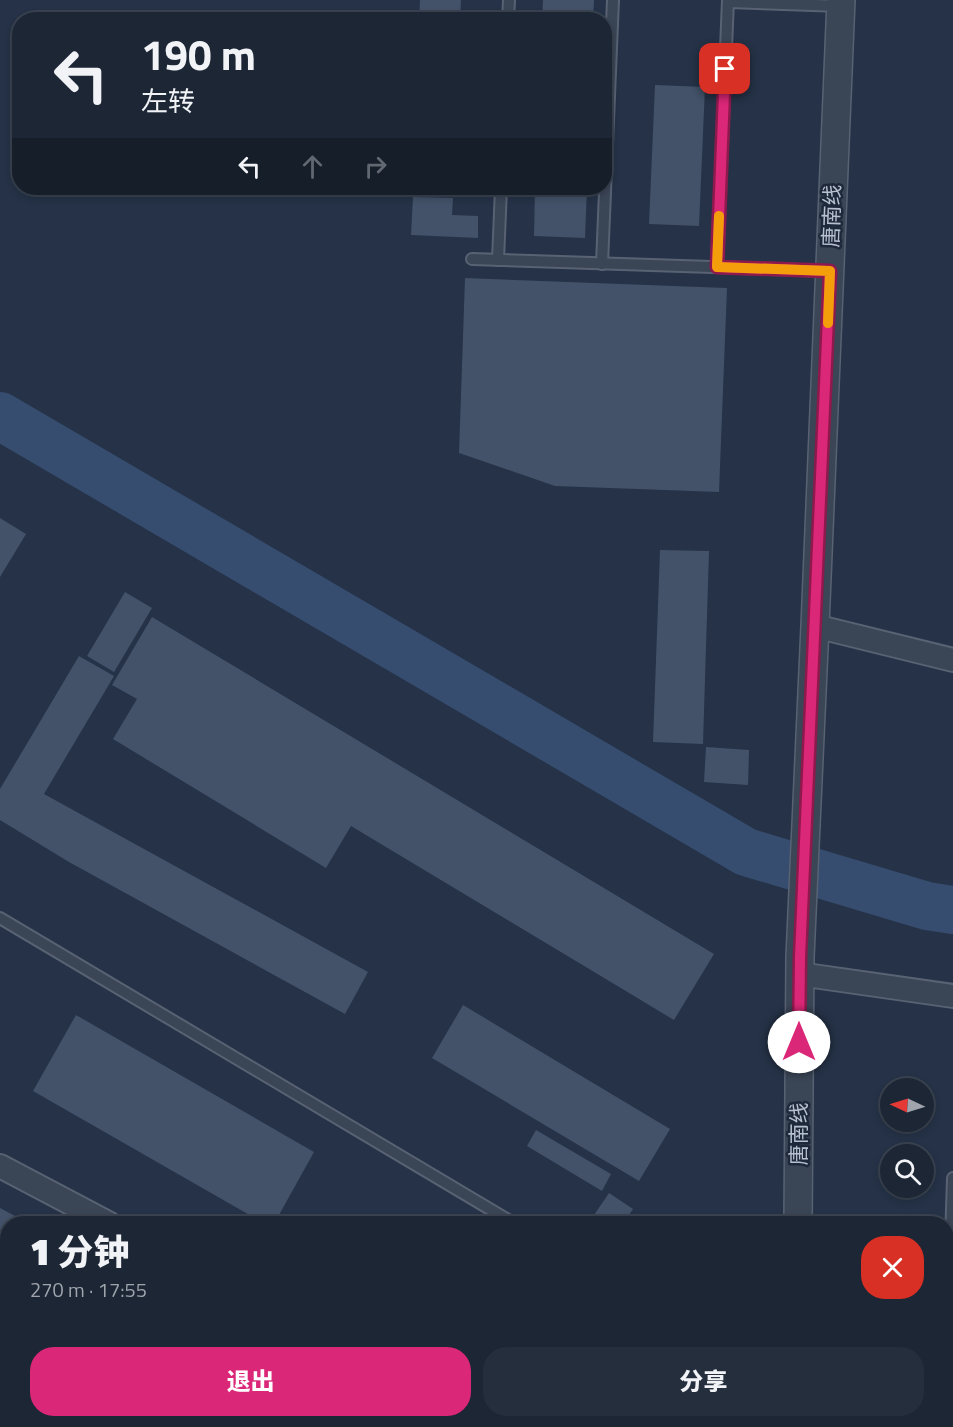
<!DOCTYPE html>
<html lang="zh">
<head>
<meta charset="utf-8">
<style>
	body { margin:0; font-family:"Titillium Web","Noto Sans SC",sans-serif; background:#252e3d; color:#f1f3f6; height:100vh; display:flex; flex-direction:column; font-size:22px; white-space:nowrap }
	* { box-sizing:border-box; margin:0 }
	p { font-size:20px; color:#a0a5ad }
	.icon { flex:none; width:33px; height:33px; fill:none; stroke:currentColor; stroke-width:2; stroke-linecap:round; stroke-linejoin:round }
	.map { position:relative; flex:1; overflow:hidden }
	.side { position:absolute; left:0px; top:1216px; width:954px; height:212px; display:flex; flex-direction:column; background:#1c2635; border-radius:24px 24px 0 0; box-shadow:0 3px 9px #0003,0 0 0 2px #3a4350 }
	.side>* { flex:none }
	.guide { position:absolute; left:12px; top:12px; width:600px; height:183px; border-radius:24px; box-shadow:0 3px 9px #0003,0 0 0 2px #3a4350; background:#1c2635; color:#f1f3f6; overflow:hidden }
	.needle { width:39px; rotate:274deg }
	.tools { position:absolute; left:880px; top:1078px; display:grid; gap:12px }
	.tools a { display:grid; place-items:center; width:54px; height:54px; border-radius:50%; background:#1c2635; box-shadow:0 3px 9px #0003,0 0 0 2px #3a4350; font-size:30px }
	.pin { position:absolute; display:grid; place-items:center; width:51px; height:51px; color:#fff; margin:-26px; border-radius:12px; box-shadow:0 3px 9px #0006 }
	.me { position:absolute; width:66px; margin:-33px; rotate:0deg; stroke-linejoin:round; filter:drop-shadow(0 0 4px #0008) }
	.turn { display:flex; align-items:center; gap:21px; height:126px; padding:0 30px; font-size:27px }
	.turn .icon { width:78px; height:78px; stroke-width:2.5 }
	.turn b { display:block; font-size:42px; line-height:51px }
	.lanes { display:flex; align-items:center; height:57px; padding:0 30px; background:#0003; justify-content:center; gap:30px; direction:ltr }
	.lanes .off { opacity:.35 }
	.round { display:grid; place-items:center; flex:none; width:63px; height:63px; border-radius:24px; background:#252e3d }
	.summary { display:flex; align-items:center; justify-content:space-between; height:102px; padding:0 30px }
	h1 { font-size:36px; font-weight:800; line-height:45px }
	.primary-button { display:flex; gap:12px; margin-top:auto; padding:12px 30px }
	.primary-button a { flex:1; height:69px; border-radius:24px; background:#db2777; color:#fff; font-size:24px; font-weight:800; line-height:69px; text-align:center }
	.primary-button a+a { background:#252e3d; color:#f1f3f6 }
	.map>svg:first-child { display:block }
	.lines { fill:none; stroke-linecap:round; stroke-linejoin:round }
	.river { stroke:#364d6f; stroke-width:48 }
	.building { fill:#435269 }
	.service-casing { stroke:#586273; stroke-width:14 }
	.minor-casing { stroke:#586273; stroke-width:26 }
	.tertiary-casing { stroke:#586273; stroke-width:30 }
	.service { stroke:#3a4556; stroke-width:10 }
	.minor { stroke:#3a4556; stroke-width:22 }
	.tertiary { stroke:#3a4556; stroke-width:27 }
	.route-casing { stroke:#8e194d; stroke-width:15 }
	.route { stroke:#db2777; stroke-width:10 }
	.slow { stroke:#f59e0b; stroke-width:10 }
	.labels { text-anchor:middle; stroke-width:5; stroke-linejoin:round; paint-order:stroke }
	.street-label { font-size:21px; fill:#b7c0cf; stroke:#1e293b }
</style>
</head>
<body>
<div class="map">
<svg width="953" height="1427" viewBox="0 0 953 1427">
	<rect width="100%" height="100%" fill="#253247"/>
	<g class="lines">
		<path class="river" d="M 0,416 L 746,852 L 927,906 L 953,910"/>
	</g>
	<g class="building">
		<path d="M 420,0 L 461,0 L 460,20 L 419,20 Z"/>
		<path d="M 543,0 L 594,0 L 593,20 L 542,20 Z"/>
		<path d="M 655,85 L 705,87 L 699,226 L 649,224 Z"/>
		<path d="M 535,188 L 587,188 L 585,238 L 534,236 Z"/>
		<path d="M 413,197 L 453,198 L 452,215 L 478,216 L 478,238 L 411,235 Z"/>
		<path d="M 465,278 L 727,288 L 719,492 L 555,486 L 459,453 Z"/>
		<path d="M 0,518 L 26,534 L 0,577 Z"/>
		<path d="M 660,550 L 709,551 L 703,744 L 653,742 Z"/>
		<path d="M 125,592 L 152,608 L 114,672 L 87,656 Z"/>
		<path d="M 152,617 L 714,954 L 674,1020 L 351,826 L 326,868 L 113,739 L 137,699 L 112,685 Z"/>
		<path d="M 79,656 L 114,676 L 44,794 L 368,972 L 345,1014 L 69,862 L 0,820 L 0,789 Z"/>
		<path d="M 706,747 L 749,750 L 748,785 L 704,782 Z"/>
		<path d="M 463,1005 L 670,1129 L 639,1181 L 432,1058 Z"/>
		<path d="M 76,1015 L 314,1152 L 274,1224 L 265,1224 L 33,1091 Z"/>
		<path d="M 536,1130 L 611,1174 L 602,1191 L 527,1146 Z"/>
		<path d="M 609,1193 L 633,1209 L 623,1224 L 588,1224 Z"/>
		<path d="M 0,1208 L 30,1224 L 8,1224 L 8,1251 L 0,1247 Z"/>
	</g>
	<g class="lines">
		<g class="service-casing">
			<g id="service">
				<path d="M 728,2 L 841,6"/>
				<path d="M 508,20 L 509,0"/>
				<path d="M 472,259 L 830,271"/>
				<path d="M 498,260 L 501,188"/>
				<path d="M 602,264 L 613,0"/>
				<path d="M 717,267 L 728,0"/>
				<path d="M 0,918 L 515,1224"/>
				<path d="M 953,1178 L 949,1301 L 953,1301"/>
			</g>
		</g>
		<g class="minor-casing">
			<g id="minor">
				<path d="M 815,626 L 953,660"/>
				<path d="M 799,974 L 953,996"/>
				<path d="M 0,1166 L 110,1224"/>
				<path d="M 485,1420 L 497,1427"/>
			</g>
		</g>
		<g class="tertiary-casing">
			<g id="tertiary">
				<path d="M 798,1224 L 800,957 L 815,626 L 841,0"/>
				<path d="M 797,1427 L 797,1420"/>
			</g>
		</g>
		<use href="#service" class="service"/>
		<use href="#minor" class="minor"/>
		<use href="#tertiary" class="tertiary"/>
	</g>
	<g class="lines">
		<g class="route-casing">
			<path id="route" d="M 725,69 L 717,267 L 830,271 L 800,957 L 799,1042"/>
		</g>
		<use href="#route" class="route"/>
		<path class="slow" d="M 719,216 L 717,267 L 830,271 L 828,323"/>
	</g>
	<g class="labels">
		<g class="street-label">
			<text transform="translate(832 216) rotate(-88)" y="7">唐南线</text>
			<text transform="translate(799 1134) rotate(-90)" y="7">唐南线</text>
		</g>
	</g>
</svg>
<div class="tools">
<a><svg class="needle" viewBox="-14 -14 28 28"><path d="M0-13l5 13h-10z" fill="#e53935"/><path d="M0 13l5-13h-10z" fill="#a0a5ad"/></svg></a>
<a><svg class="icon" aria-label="search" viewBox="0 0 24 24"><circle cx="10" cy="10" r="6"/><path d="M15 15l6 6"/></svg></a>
</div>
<div class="pin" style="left:725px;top:69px;background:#d93025"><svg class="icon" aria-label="arrive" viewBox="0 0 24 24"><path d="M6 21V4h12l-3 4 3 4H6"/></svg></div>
<svg class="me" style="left:799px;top:1042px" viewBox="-20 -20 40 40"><circle r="19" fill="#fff"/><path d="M0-13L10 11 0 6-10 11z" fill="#db2777"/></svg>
<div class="guide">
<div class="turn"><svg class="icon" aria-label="left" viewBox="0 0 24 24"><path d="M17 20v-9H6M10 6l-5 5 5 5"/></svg><div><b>190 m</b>左转</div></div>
<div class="lanes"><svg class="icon" aria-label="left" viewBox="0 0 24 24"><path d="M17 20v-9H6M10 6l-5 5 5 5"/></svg><svg class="icon off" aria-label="ahead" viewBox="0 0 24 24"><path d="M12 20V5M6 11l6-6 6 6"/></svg><svg class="icon off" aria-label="right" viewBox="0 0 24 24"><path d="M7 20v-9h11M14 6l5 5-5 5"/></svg></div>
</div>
<section class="side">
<div class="summary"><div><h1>1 分钟</h1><p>270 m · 17:55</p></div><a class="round" style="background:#d93025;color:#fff"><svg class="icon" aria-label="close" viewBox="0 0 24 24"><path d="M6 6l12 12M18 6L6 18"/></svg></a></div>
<div class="primary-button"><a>退出</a><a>分享</a></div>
</section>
</div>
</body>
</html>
